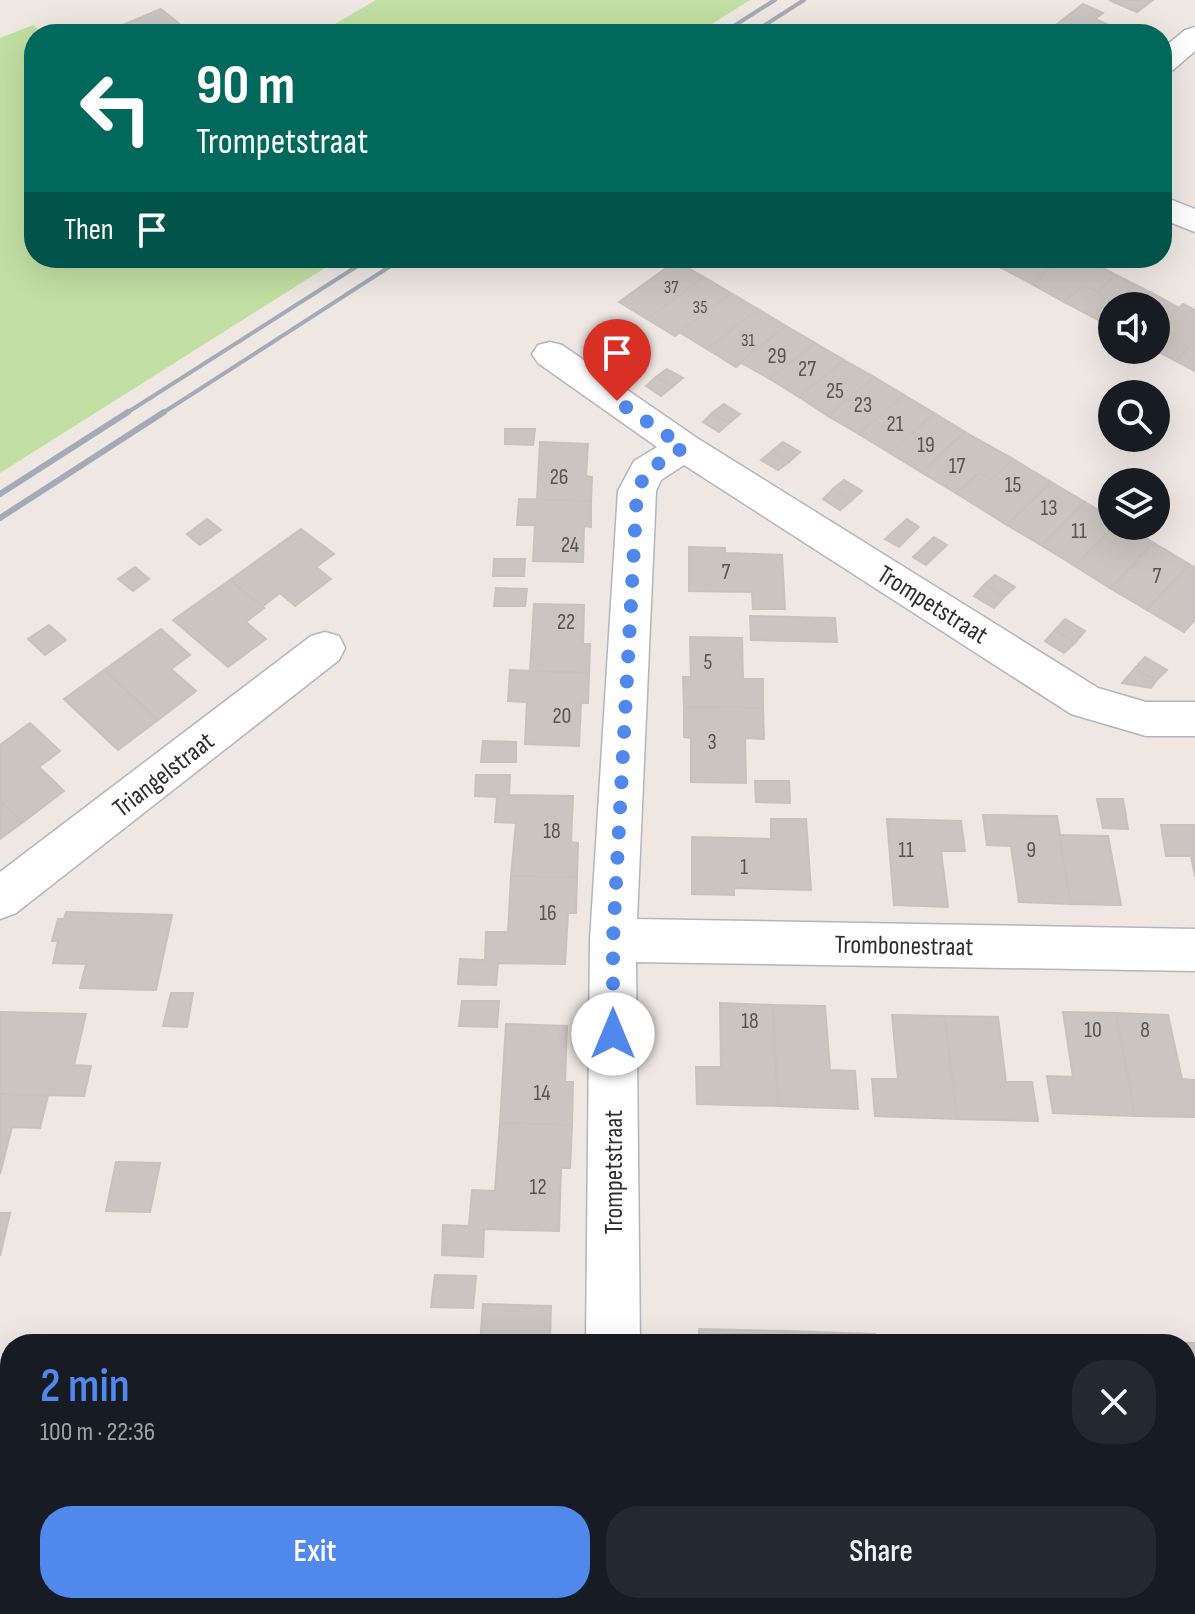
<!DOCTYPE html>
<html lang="en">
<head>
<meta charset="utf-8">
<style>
	body { margin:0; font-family:"Sofia Sans Condensed",sans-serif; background:#242831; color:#f1f3f6; height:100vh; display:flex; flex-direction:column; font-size:30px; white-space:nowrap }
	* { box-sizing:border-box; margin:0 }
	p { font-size:26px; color:#9ea1a6 }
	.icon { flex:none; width:44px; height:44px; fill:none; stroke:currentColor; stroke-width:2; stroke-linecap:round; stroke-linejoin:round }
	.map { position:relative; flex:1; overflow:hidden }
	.sheet { position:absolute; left:0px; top:1334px; width:1196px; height:280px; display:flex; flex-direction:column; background:#171b24; border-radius:32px 32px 0 0; box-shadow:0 8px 32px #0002 }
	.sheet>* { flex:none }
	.banner { position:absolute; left:24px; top:24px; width:1148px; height:244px; border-radius:32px; box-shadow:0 8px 32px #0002; background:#00695c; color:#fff; overflow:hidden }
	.tools { position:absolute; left:1098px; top:292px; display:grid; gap:16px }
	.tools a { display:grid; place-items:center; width:72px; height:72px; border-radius:50%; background:#171b24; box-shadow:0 8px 32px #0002; font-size:40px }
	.pin { position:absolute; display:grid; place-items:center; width:68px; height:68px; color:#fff; margin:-82px -34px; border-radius:50% 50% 50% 0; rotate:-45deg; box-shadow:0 0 8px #0007 }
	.pin .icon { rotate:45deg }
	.me { position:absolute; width:88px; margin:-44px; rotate:0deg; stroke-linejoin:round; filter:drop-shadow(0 0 6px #0008) }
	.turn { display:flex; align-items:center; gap:28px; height:168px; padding:0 40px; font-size:36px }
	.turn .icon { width:104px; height:104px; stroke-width:2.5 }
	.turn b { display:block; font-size:56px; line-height:68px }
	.then { display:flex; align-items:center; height:76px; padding:0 40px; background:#0003; gap:16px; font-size:30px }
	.round { display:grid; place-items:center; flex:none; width:84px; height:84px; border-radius:32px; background:#242831 }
	.head { display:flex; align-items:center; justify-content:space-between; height:136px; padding:0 40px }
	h1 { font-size:48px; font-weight:600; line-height:60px; color:#5188ec }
	.cta { display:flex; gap:16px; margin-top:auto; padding:16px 40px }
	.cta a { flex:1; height:92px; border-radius:32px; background:#5188ec; color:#fff; font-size:32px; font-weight:600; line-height:92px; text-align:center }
	.cta a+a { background:#242831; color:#f1f3f6 }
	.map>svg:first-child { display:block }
	.green { fill:#c2dfa3 }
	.building { fill:#cac5c0; stroke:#c9c2bb; stroke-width:2 }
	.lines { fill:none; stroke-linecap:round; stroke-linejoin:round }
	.minor-casing { stroke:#b2b6bc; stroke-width:3 }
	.minor { fill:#fff; fill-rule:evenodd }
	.rail-far1 { stroke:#a4aab6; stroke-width:4 }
	.rail { stroke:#a4aab6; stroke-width:6 }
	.route { stroke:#5188ec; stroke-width:14; stroke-dasharray:0 25.2 }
	.labels { text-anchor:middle; stroke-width:6; stroke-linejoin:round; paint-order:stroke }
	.far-number-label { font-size:18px; fill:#555452 }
	.number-label { font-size:22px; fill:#555452 }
	.street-label { font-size:26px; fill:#2e2e2e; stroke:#fff }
</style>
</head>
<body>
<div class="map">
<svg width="1195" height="1614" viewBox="0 0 1195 1614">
	<rect width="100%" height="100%" fill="#eee7e2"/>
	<g class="green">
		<path d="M 376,0 L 750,0 L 696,34 L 318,34 Z"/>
		<path d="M 33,25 L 45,34 L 34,34 L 34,258 L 341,258 L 0,473 L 0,38 Z"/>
	</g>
	<g class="building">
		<path d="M 1109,0 L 1153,0 L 1137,12 Z"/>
		<path d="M 1083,4 L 1103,13 L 1095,19 L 1129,34 L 1081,34 L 1057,24 Z"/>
		<path d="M 161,9 L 192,34 L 118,34 L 113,29 Z"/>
		<path d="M 983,258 L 1015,258 L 1002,268 Z"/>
		<path d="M 1015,258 L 1062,258 L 1032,284 L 1002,268 Z"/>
		<path d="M 1062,258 L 1094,258 L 1107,264 L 1103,268 L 1116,275 L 1098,292 L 1083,285 L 1064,302 L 1032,284 Z"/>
		<path d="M 676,261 L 704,277 L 647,319 L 619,302 Z"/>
		<path d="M 1116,275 L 1150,292 L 1135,306 L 1112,306 L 1112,327 L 1064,302 L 1083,285 L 1098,292 Z"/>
		<path d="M 704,277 L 731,293 L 675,336 L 647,319 Z"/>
		<path d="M 1150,292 L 1181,309 L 1156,332 L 1156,306 L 1135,306 Z"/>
		<path d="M 731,293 L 758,309 L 707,349 L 679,332 Z"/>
		<path d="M 1183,304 L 1195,310 L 1195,342 L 1176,361 L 1155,350 L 1156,332 Z"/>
		<path d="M 758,309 L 786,326 L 736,367 L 707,349 Z"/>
		<path d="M 786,326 L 815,343 L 770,379 L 740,362 Z"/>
		<path d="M 613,334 L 627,344 L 617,352 L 601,343 Z"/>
		<path d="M 1195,342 L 1195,371 L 1176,361 Z"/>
		<path d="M 601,343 L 617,352 L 606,360 L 591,351 Z"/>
		<path d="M 815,343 L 844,360 L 799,397 L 770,379 Z"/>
		<path d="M 844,360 L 874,377 L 828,416 L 799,397 Z"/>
		<path d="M 667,369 L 683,378 L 672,387 L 656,377 Z"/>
		<path d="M 656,377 L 672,387 L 661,396 L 646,386 Z"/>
		<path d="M 874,377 L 904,395 L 859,434 L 828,416 Z"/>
		<path d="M 904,395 L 934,413 L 890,453 L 859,434 Z"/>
		<path d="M 724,404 L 740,414 L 729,423 L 712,413 Z"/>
		<path d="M 712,413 L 729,423 L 719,432 L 703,422 Z"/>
		<path d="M 934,413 L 965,432 L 921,472 L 890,453 Z"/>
		<path d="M 505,429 L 535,429 L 533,445 L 505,444 Z"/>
		<path d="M 965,432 L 1013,459 L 991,480 L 979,473 L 956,493 L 921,472 Z"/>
		<path d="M 540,442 L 588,444 L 586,476 L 592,477 L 591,501 L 537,500 Z"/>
		<path d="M 783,442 L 800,452 L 789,462 L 772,451 Z"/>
		<path d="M 772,451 L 789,462 L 778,470 L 761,460 Z"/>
		<path d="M 1013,459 L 1051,482 L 1007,525 L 956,493 L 979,473 L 991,480 Z"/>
		<path d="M 844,480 L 862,491 L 851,501 L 833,489 Z"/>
		<path d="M 1051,482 L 1085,502 L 1041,545 L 1007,525 Z"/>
		<path d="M 833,489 L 851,501 L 840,510 L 823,499 Z"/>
		<path d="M 519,499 L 591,501 L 591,527 L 584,526 L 583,562 L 533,561 L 535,525 L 517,525 Z"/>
		<path d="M 1085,502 L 1112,518 L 1112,526 L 1115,526 L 1075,566 L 1041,545 Z"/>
		<path d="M 207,519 L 221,530 L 200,545 L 187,534 Z"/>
		<path d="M 907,519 L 919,527 L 899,547 L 885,539 Z"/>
		<path d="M 1115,526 L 1125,526 L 1154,543 L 1110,588 L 1075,566 Z"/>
		<path d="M 301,529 L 334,554 L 316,567 L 331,579 L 295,606 L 280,593 L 262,607 L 230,580 Z"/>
		<path d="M 934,537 L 947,545 L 926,565 L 913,557 Z"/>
		<path d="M 1154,543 L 1189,564 L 1147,610 L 1110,588 Z"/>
		<path d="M 689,547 L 725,548 L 725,553 L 782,555 L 785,609 L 753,609 L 752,592 L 689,591 Z"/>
		<path d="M 494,559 L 525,559 L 524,576 L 493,576 Z"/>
		<path d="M 1189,564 L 1195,568 L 1195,620 L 1184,632 L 1147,610 Z"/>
		<path d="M 135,567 L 149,579 L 133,591 L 118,579 Z"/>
		<path d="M 995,575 L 1015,587 L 1004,597 L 984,585 Z"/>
		<path d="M 230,580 L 264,608 L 246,622 L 266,639 L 228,667 L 173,620 Z"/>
		<path d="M 984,585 L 1004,597 L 994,608 L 974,596 Z"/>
		<path d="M 496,588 L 527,589 L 525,606 L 494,606 Z"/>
		<path d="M 534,604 L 584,605 L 583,644 L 590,644 L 589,673 L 530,672 Z"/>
		<path d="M 750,616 L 835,618 L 837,642 L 751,640 Z"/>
		<path d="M 1065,619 L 1085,631 L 1075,643 L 1055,630 Z"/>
		<path d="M 49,625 L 66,640 L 45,655 L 28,639 Z"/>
		<path d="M 161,629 L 190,655 L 171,669 L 196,691 L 158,720 L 104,670 Z"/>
		<path d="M 1055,630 L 1075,643 L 1064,653 L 1045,641 Z"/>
		<path d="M 690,637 L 742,638 L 743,679 L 763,679 L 763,708 L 684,707 L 683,677 L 691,677 Z"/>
		<path d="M 1145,657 L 1167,670 L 1156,681 L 1135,668 Z"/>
		<path d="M 1135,668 L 1156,681 L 1151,688 L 1122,683 Z"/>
		<path d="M 104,670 L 158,720 L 118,750 L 64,699 Z"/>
		<path d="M 510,670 L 589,673 L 588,703 L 581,703 L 579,746 L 525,744 L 527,702 L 508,701 Z"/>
		<path d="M 684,707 L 763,708 L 764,739 L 745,738 L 746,783 L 691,782 L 691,738 L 684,737 Z"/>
		<path d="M 30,723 L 60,751 L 39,767 L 64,791 L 22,823 L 0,801 L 0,745 Z"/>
		<path d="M 483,741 L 516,742 L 516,762 L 481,762 Z"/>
		<path d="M 476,775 L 510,775 L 509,795 L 573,796 L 571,842 L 578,843 L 577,877 L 511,876 L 516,823 L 495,822 L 497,797 L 475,796 Z"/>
		<path d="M 755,781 L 789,781 L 790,803 L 756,802 Z"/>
		<path d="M 1097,799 L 1123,799 L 1128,829 L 1103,828 Z"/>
		<path d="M 0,801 L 22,823 L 0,839 Z"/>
		<path d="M 983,815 L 1057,816 L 1071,904 L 1019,902 L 1011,846 L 987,845 Z"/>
		<path d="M 771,819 L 806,819 L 811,890 L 734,888 L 734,895 L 692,894 L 692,837 L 771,839 Z"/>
		<path d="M 887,819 L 961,821 L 965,851 L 941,851 L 948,907 L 894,905 Z"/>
		<path d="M 1161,825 L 1195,825 L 1195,876 L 1191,856 L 1166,856 Z"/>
		<path d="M 1059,835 L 1108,836 L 1121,905 L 1071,904 Z"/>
		<path d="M 511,876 L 577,877 L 576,913 L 568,913 L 565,964 L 498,963 L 496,985 L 458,984 L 460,959 L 485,960 L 486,932 L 508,932 Z"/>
		<path d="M 66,912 L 172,915 L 156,990 L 80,988 L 86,964 L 53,963 L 58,941 L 52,941 L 58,919 L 64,919 Z"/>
		<path d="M 171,993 L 193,993 L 187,1027 L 163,1026 Z"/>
		<path d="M 462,1001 L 499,1001 L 497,1027 L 459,1026 Z"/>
		<path d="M 720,1003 L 773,1005 L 778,1106 L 697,1104 L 696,1067 L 721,1067 Z"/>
		<path d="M 773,1005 L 825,1006 L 830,1070 L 855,1071 L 858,1109 L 778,1106 Z"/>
		<path d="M 0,1012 L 86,1014 L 74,1065 L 91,1066 L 84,1096 L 0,1094 Z"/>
		<path d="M 1063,1012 L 1116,1013 L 1135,1116 L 1053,1113 L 1047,1076 L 1073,1077 Z"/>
		<path d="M 1116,1013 L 1168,1015 L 1182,1079 L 1195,1080 L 1195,1117 L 1135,1116 Z"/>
		<path d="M 892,1015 L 945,1016 L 957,1119 L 875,1116 L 872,1079 L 898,1079 Z"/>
		<path d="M 945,1016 L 998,1017 L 1006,1082 L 1032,1082 L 1038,1121 L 957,1119 Z"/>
		<path d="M 506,1024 L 567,1026 L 565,1082 L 573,1082 L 572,1125 L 500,1123 Z"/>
		<path d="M 0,1094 L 48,1096 L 40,1128 L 12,1127 L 0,1174 Z"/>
		<path d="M 500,1123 L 572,1125 L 570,1168 L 561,1168 L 559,1231 L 484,1229 L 483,1257 L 442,1255 L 443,1225 L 469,1226 L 472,1190 L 495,1191 Z"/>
		<path d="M 116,1162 L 160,1163 L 150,1212 L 106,1211 Z"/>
		<path d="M 0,1213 L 10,1213 L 0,1256 Z"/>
		<path d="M 435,1275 L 476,1276 L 473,1308 L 431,1307 Z"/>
		<path d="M 483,1304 L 551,1306 L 550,1344 L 480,1344 Z"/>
		<path d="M 699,1329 L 787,1331 L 787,1344 L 699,1344 Z"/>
		<path d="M 787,1331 L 875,1334 L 875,1344 L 787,1344 Z"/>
		<path d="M 1086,1340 L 1174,1342 L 1175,1344 L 1087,1344 Z"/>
		<path d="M 1174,1342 L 1195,1343 L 1195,1456 L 1186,1406 L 1186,1344 Z"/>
		<path d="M 1186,1406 L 1195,1456 L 1195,1474 L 1186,1474 Z"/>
		<rect x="0" y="1485" width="10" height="39"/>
		<path d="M 28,1608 L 75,1609 L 74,1614 L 27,1614 Z"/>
	</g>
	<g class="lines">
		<g class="minor-casing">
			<g id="minor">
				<path d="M 1195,27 L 1195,51 L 1173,70 L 1162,73 L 1162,49 L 1185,30 Z"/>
				<path d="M 1162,196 L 1195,209 L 1195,232 L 1162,219 Z"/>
				<path d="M 550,342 L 562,345 L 697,438 L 1098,688 L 1146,702 L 1195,702 L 1195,736 L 1146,736 L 1071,714 L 684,465 L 661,480 L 656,491 L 637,919 L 1195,929 L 1195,971 L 636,962 L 640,1344 L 586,1344 L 590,940 L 618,491 L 634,461 L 657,447 L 538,363 L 532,354 L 538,345 Z"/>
				<path d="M 325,632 L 339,636 L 345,648 L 339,660 L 16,913 L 0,919 L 0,872 L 311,636 Z"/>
				<rect x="1186" y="1535" width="9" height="58"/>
				<rect x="583" y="1604" width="60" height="10"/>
			</g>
		</g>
		<use href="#minor" class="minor"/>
		<g class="rail-far1">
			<path d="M 721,34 L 775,0"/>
			<path d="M 751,34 L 804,0"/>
			<path d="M 125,414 L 370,258"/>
			<path d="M 161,414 L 403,258"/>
		</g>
		<g class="rail">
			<path d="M 0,494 L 128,412"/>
			<path d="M 0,518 L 164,412"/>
		</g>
	</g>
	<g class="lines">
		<path class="route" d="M 613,1034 L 613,940 L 637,491 L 647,471 L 684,447 L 617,401"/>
	</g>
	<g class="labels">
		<g class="far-number-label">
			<text x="671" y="293">37</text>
			<text x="700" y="313">35</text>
			<text x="748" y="346">31</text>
		</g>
		<g class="number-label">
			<text x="777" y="363">29</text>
			<text x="807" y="376">27</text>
			<text x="835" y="398">25</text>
			<text x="863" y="412">23</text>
			<text x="895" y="431">21</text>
			<text x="926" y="452">19</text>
			<text x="957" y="473">17</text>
			<text x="559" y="484">26</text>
			<text x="1013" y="492">15</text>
			<text x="1049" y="515">13</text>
			<text x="1079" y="538">11</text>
			<text x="570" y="552">24</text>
			<text x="726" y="579">7</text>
			<text x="1157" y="583">7</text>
			<text x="566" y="629">22</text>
			<text x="708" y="669">5</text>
			<text x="562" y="723">20</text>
			<text x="712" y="749">3</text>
			<text x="552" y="838">18</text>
			<text x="906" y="857">11</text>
			<text x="1031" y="857">9</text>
			<text x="744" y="874">1</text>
			<text x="548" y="920">16</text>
			<text x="750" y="1028">18</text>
			<text x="1093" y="1037">10</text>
			<text x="1145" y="1037">8</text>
			<text x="542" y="1100">14</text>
			<text x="538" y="1194">12</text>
		</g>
		<g class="street-label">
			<text transform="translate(933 604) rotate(32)" y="9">Trompetstraat</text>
			<text transform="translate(163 774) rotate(-38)" y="9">Triangelstraat</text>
			<text transform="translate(904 945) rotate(1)" y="9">Trombonestraat</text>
			<text transform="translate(613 1172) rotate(-90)" y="9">Trompetstraat</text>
		</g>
	</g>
</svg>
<div class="tools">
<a><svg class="icon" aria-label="sound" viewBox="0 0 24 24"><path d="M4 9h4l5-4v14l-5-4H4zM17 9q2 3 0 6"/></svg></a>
<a><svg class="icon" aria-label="search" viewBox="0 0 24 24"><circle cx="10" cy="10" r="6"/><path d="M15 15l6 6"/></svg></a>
<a><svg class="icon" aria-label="layers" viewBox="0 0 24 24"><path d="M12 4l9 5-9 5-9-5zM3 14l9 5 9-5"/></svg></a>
</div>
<div class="pin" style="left:617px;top:401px;background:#d93025"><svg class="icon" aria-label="arrive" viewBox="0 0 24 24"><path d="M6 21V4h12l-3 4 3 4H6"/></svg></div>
<svg class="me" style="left:613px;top:1034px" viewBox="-20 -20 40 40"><circle r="19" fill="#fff"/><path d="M0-13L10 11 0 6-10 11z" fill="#5188ec"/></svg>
<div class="banner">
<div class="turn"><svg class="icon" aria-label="left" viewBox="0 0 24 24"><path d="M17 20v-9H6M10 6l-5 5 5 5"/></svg><div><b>90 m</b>Trompetstraat</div></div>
<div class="then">Then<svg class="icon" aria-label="arrive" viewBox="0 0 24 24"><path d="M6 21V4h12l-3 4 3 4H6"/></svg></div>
</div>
<section class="sheet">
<div class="head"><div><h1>2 min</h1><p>100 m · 22:36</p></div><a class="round"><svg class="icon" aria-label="close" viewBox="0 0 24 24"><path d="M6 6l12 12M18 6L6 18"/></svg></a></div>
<div class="cta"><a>Exit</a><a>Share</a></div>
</section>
</div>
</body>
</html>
